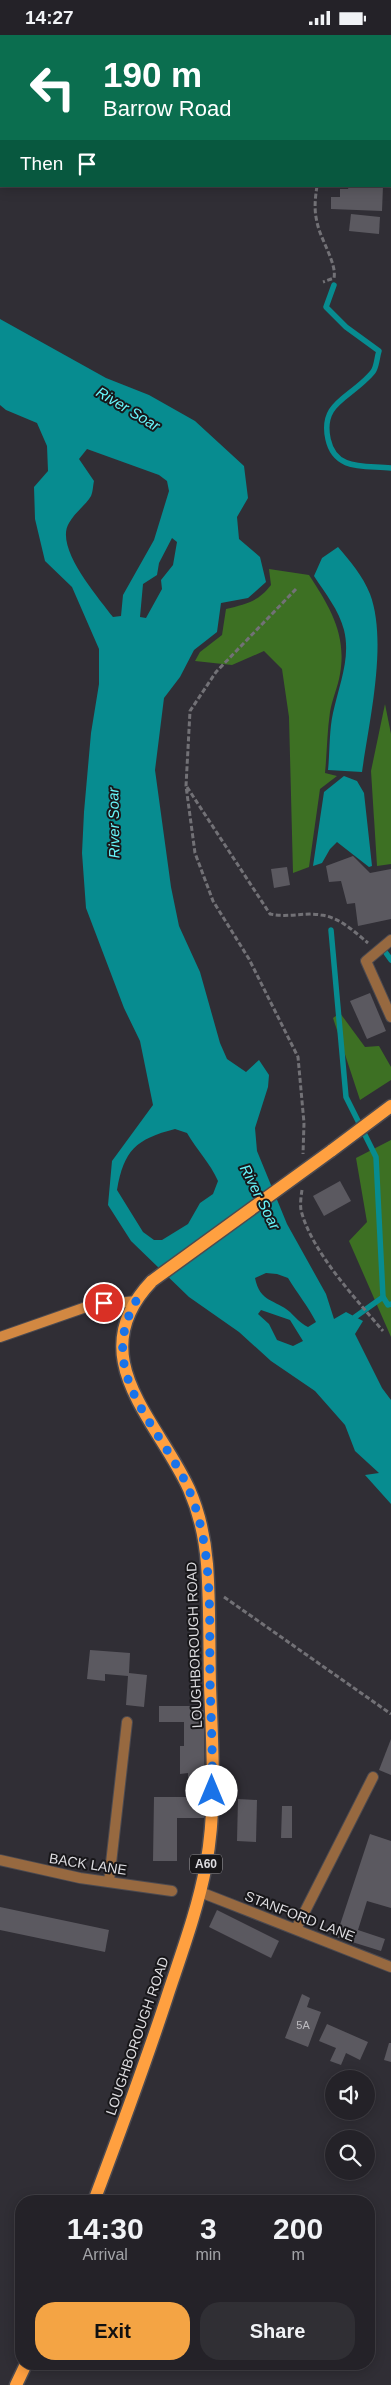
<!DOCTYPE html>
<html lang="en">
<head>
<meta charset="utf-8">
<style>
	body { margin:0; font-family:Helvetica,sans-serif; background:#302f34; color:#f1f3f6; height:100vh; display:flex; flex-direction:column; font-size:19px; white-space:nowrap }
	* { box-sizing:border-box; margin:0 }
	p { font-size:16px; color:#a3a4a8 }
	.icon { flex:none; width:28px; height:28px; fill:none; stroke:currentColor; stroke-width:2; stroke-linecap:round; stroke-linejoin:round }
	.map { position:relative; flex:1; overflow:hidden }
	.side { position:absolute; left:15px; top:2160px; width:360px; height:175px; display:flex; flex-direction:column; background:#242228; border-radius:20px; box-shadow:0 2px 12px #0003,0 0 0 1px #413f45 }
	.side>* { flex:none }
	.banner { position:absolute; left:0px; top:0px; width:391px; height:152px; box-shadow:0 2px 12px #0003,0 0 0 1px #413f45; background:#0b6e4f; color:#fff; overflow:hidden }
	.tools { position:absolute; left:325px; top:2035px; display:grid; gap:10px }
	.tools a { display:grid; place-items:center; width:50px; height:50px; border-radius:50%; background:#242228; box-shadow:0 2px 12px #0003,0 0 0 1px #413f45; font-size:25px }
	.pin { position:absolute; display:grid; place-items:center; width:42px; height:42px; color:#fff; margin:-21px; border:2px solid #fff; border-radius:50%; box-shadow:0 1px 5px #0007 }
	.me { position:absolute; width:55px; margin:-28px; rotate:0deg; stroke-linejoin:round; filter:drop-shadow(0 0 4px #0008) }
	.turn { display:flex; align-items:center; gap:18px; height:105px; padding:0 20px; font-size:22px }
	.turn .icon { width:65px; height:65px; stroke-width:2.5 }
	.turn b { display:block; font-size:35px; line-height:42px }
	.then { display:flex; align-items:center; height:48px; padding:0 20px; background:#0003; gap:10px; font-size:19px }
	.eta { display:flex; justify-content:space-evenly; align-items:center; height:85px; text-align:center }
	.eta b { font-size:30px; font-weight:600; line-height:35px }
	.primary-button { display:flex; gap:10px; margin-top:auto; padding:10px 20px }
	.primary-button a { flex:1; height:58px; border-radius:20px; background:#f4a444; color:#111; font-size:20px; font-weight:600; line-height:58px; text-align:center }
	.primary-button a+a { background:#302f34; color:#f1f3f6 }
	.status { display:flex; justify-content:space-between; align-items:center; height:35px; padding:0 25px; background:#242228; direction:ltr }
	.status svg { height:14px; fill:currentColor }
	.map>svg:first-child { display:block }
	.forest { fill:#3d7023 }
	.water { fill:#078c90; fill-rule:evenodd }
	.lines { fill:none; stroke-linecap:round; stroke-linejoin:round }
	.stream { stroke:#078c90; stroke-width:5.5 }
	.building { fill:#5b5960 }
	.lane-casing { stroke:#4c4a50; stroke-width:12 }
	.street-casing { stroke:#4c4a50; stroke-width:12 }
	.secondary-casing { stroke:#4c4a50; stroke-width:12 }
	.primary-casing { stroke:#4c4a50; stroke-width:15 }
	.path { stroke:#727176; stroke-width:3; stroke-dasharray:5 2.5; stroke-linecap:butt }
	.lane { stroke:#976940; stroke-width:10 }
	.street { stroke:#976940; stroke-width:10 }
	.secondary { stroke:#d28842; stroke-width:10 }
	.primary { stroke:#ffa040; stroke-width:12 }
	.primary-bridge-casing { stroke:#4c4a50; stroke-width:15; stroke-linecap:butt }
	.primary-bridge { stroke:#ffa040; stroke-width:12 }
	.route { stroke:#1a73e8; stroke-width:9; stroke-dasharray:0 16.2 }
	.labels { text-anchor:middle; stroke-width:4; stroke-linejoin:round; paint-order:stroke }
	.number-label { font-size:11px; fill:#bcbbc0 }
	.shield { fill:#18171a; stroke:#a2a1a5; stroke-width:1 }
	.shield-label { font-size:12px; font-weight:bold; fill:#dddce0 }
	.street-label { font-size:14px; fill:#dddce0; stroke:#18171a }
	.water-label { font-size:15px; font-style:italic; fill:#68f6fb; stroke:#18171a }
</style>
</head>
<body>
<div class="status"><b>14:27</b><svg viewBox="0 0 49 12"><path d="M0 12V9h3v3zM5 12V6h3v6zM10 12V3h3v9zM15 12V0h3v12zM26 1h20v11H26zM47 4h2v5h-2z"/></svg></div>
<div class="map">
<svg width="391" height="2350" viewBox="0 0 391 2350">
	<rect width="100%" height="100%" fill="#302e35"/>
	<g class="forest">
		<path d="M 269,534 L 309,540 C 330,572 347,600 340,639 C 338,652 332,664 330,677 C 327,697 327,718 325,738 L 337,741 L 320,754 L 309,832 L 293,838 L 289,682 L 282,634 L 264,616 L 232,630 L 195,626 L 200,617 L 222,600 L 226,574 C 246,569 258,567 271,550 Z"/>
		<path d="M 385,669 L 391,699 L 391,829 L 377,831 L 371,736 Z"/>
		<path d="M 340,978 L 365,1012 L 379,1011 L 391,1032 L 391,1045 L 360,1065 L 333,983 Z"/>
		<path d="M 391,1105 L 391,1302 L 349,1206 L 367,1187 L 356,1123 Z"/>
	</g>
	<g class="water">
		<path d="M 0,284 L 106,343 L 149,360 L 195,386 L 244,431 L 248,463 L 237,482 L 239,504 L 260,522 L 266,547 L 248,563 L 221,568 L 217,597 L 194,615 L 180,642 L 164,663 L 155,735 L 171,852 L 179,891 L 200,937 L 220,1008 L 227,1024 L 246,1037 L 259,1025 L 269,1040 L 268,1052 L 255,1093 L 257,1116 L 287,1189 L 326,1259 L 334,1284 L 346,1277 L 363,1286 L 355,1299 L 382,1353 L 391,1365 L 391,1469 L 365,1440 L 379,1438 L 355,1416 L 345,1390 L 315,1356 L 271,1326 L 239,1297 L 189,1262 L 131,1206 L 108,1170 L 112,1126 L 153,1070 L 140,1006 L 124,973 L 86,873 L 82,818 L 84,777 L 91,698 L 99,649 L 99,614 L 72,552 L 45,526 L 35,484 L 34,452 L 48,436 L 47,411 L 37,388 L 6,375 L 0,370 ZM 87,414 L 159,440 L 167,446 L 169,456 L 154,505 L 123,560 L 121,581 L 113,582 C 98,562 54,512 69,488 C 75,477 87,469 91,461 C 93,457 93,450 94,446 L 79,424 ZM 172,503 L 177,507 L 173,530 L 161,545 L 162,554 L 146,583 L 140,582 L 143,549 L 157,540 L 159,528 ZM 175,1094 L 187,1098 C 197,1115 210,1128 218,1146 L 213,1159 L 200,1168 L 188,1189 L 162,1205 L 154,1205 L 143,1197 L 117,1155 C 124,1115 136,1104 175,1094 ZM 266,1238 L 277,1239 L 288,1243 C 297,1258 308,1271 316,1287 L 308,1292 C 300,1288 296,1283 290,1277 C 275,1264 260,1268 255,1243 ZM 261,1275 L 290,1285 L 303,1306 L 293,1311 L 277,1305 L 269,1289 L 258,1279 Z"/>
		<path d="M 338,512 C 350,526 363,541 370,559 C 388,607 369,687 362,737 L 328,735 C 330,716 329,696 333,678 C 339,650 351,623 344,595 C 339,575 325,558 314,541 L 322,523 Z"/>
		<path d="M 344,741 L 357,746 L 364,758 L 372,831 L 369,832 L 337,807 L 330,814 L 322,828 L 313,831 L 324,757 Z"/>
	</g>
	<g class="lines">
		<g class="stream">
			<path d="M 334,250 L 326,272 L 346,292 L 379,316 C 377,322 377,329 374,335 C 372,339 367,343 364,346 C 344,365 321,371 328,404 C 335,437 366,430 391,433"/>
			<path d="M 331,895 L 346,1062 L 376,1122 L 383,1262"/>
			<path d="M 386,918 L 391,925"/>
			<path d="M 355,1282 L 383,1262 L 388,1270 L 391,1269"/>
		</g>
	</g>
	<g class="building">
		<path d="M 349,151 L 383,151 L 382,176 L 331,174 L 331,162 L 340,162 L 340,154 L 348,154 Z"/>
		<path d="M 351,179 L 380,182 L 379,199 L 349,196 Z"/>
		<path d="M 353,821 L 370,838 L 391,834 L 391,884 L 358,891 L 355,868 L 347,869 L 341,846 L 329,847 L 326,831 Z"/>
		<path d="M 287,832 L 290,850 L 274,853 L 271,834 Z"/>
		<path d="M 370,958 L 386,996 L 367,1004 L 350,966 Z"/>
		<path d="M 340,1146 L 351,1166 L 324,1181 L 313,1161 Z"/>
		<path d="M 90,1615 L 130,1618 L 129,1638 L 147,1640 L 144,1672 L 126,1670 L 128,1641 L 105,1639 L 105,1646 L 87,1644 Z"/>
		<path d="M 159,1671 L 191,1671 L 191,1676 L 204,1675 L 205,1783 L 177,1783 L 177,1826 L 153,1826 L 154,1762 L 188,1762 L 188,1738 L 180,1739 L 180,1711 L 184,1711 L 184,1687 L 159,1687 Z"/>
		<path d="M 391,1704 L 391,1740 L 379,1735 Z"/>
		<path d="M 238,1764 L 257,1765 L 256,1807 L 237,1806 Z"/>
		<path d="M 282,1771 L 292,1771 L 292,1803 L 281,1803 Z"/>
		<path d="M 370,1799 L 391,1806 L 391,1873 L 367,1866 L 358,1895 L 385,1904 L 381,1916 L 336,1902 Z"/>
		<path d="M 0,1872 L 109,1895 L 105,1917 L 0,1895 Z"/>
		<path d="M 217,1875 L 279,1906 L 271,1923 L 209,1892 Z"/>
		<path d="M 302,1959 L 310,1963 L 307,1972 L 321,1977 L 308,2012 L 285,2003 Z"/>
		<path d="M 327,1989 L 368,2007 L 360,2025 L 346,2018 L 341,2030 L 330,2026 L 336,2013 L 319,2006 Z"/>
		<path d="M 389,2008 L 391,2008 L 391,2027 L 384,2025 Z"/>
	</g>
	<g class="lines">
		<g class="lane-casing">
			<g id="lane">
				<path d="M 391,905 L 366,926 L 391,982"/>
				<path d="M 109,1846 L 127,1687"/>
				<path d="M 296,1894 L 373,1742"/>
			</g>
		</g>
		<g class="street-casing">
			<g id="street">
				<path d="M 0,1825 L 80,1843 L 172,1856"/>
				<path d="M 200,1857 L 391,1932"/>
			</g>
		</g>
		<g class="secondary-casing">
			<path id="secondary" d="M 0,1302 L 89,1271 L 136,1266"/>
		</g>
		<g class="primary-casing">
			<g id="primary">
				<path d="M 331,1116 L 391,1071"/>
				<path d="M 94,2166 C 120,2097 146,2027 169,1956 C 183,1914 198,1873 206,1830 C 217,1771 212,1710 210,1650 C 209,1610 210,1569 207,1529 C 205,1504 199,1477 189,1454 C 157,1384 80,1321 152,1246"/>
				<path d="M 16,2350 L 26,2329"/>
			</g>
		</g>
		<g class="path">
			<path d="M 390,121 L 391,121"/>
			<path d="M 317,151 C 315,164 314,175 317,187 C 320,204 337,228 334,243 L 323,247"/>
			<path d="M 296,554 L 216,637 L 190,676 L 186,751 L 195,818 L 213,866 L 249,924 L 298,1022 L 304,1088 L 303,1119"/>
			<path d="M 187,752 L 270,879 C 288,883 304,877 321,880 C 339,882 355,897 368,908"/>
			<path d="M 302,1155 C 301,1161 300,1169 301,1175 C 311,1216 356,1264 383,1296"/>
			<path d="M 224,1562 L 391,1679"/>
		</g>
		<use href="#lane" class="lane"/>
		<use href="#street" class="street"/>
		<use href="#secondary" class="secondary"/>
		<use href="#primary" class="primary"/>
		<g class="primary-bridge-casing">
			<path id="primary-bridge" d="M 152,1246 L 331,1116"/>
		</g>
		<use href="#primary-bridge" class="primary-bridge"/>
	</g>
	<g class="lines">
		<path class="route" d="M 104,1268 L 136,1266 C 94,1340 162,1392 189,1455 C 214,1514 209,1583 210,1646 C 211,1683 213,1719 212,1756"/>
	</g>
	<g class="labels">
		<g class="number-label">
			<text x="303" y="1994">5A</text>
		</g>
		<rect class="shield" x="190" y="1819.5" width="32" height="19" rx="4"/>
		<g class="shield-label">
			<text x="206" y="1833">A60</text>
		</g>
		<g class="street-label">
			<text transform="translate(194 1610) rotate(-92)" y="5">LOUGHBOROUGH ROAD</text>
			<text transform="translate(88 1829) rotate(9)" y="5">BACK LANE</text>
			<text transform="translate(300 1881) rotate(21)" y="5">STANFORD LANE</text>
			<text transform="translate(137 2001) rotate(-71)" y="5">LOUGHBOROUGH ROAD</text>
		</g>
		<g class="water-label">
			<text transform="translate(128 374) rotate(31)" y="5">River Soar</text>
			<text transform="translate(114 788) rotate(-91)" y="5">River Soar</text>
			<text transform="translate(260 1162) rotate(63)" y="5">River Soar</text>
		</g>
	</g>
</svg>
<div class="tools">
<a><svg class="icon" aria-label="sound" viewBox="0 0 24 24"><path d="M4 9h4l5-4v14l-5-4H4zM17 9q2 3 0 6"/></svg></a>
<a><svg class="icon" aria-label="search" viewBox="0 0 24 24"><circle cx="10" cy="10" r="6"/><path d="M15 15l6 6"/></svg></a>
</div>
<div class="pin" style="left:104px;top:1268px;background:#d93025"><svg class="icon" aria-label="arrive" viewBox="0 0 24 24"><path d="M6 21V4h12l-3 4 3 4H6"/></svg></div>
<svg class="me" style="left:212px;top:1756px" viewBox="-20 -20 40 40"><circle r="19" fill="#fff"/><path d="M0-13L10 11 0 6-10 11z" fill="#1a73e8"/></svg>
<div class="banner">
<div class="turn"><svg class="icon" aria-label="left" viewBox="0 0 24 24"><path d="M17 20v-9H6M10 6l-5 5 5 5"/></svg><div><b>190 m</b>Barrow Road</div></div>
<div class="then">Then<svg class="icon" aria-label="arrive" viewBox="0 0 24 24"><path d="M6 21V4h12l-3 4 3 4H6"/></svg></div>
</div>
<section class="side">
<div class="eta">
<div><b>14:30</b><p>Arrival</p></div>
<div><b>3</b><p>min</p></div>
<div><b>200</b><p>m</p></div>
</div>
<div class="primary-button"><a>Exit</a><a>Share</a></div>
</section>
</div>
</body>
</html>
